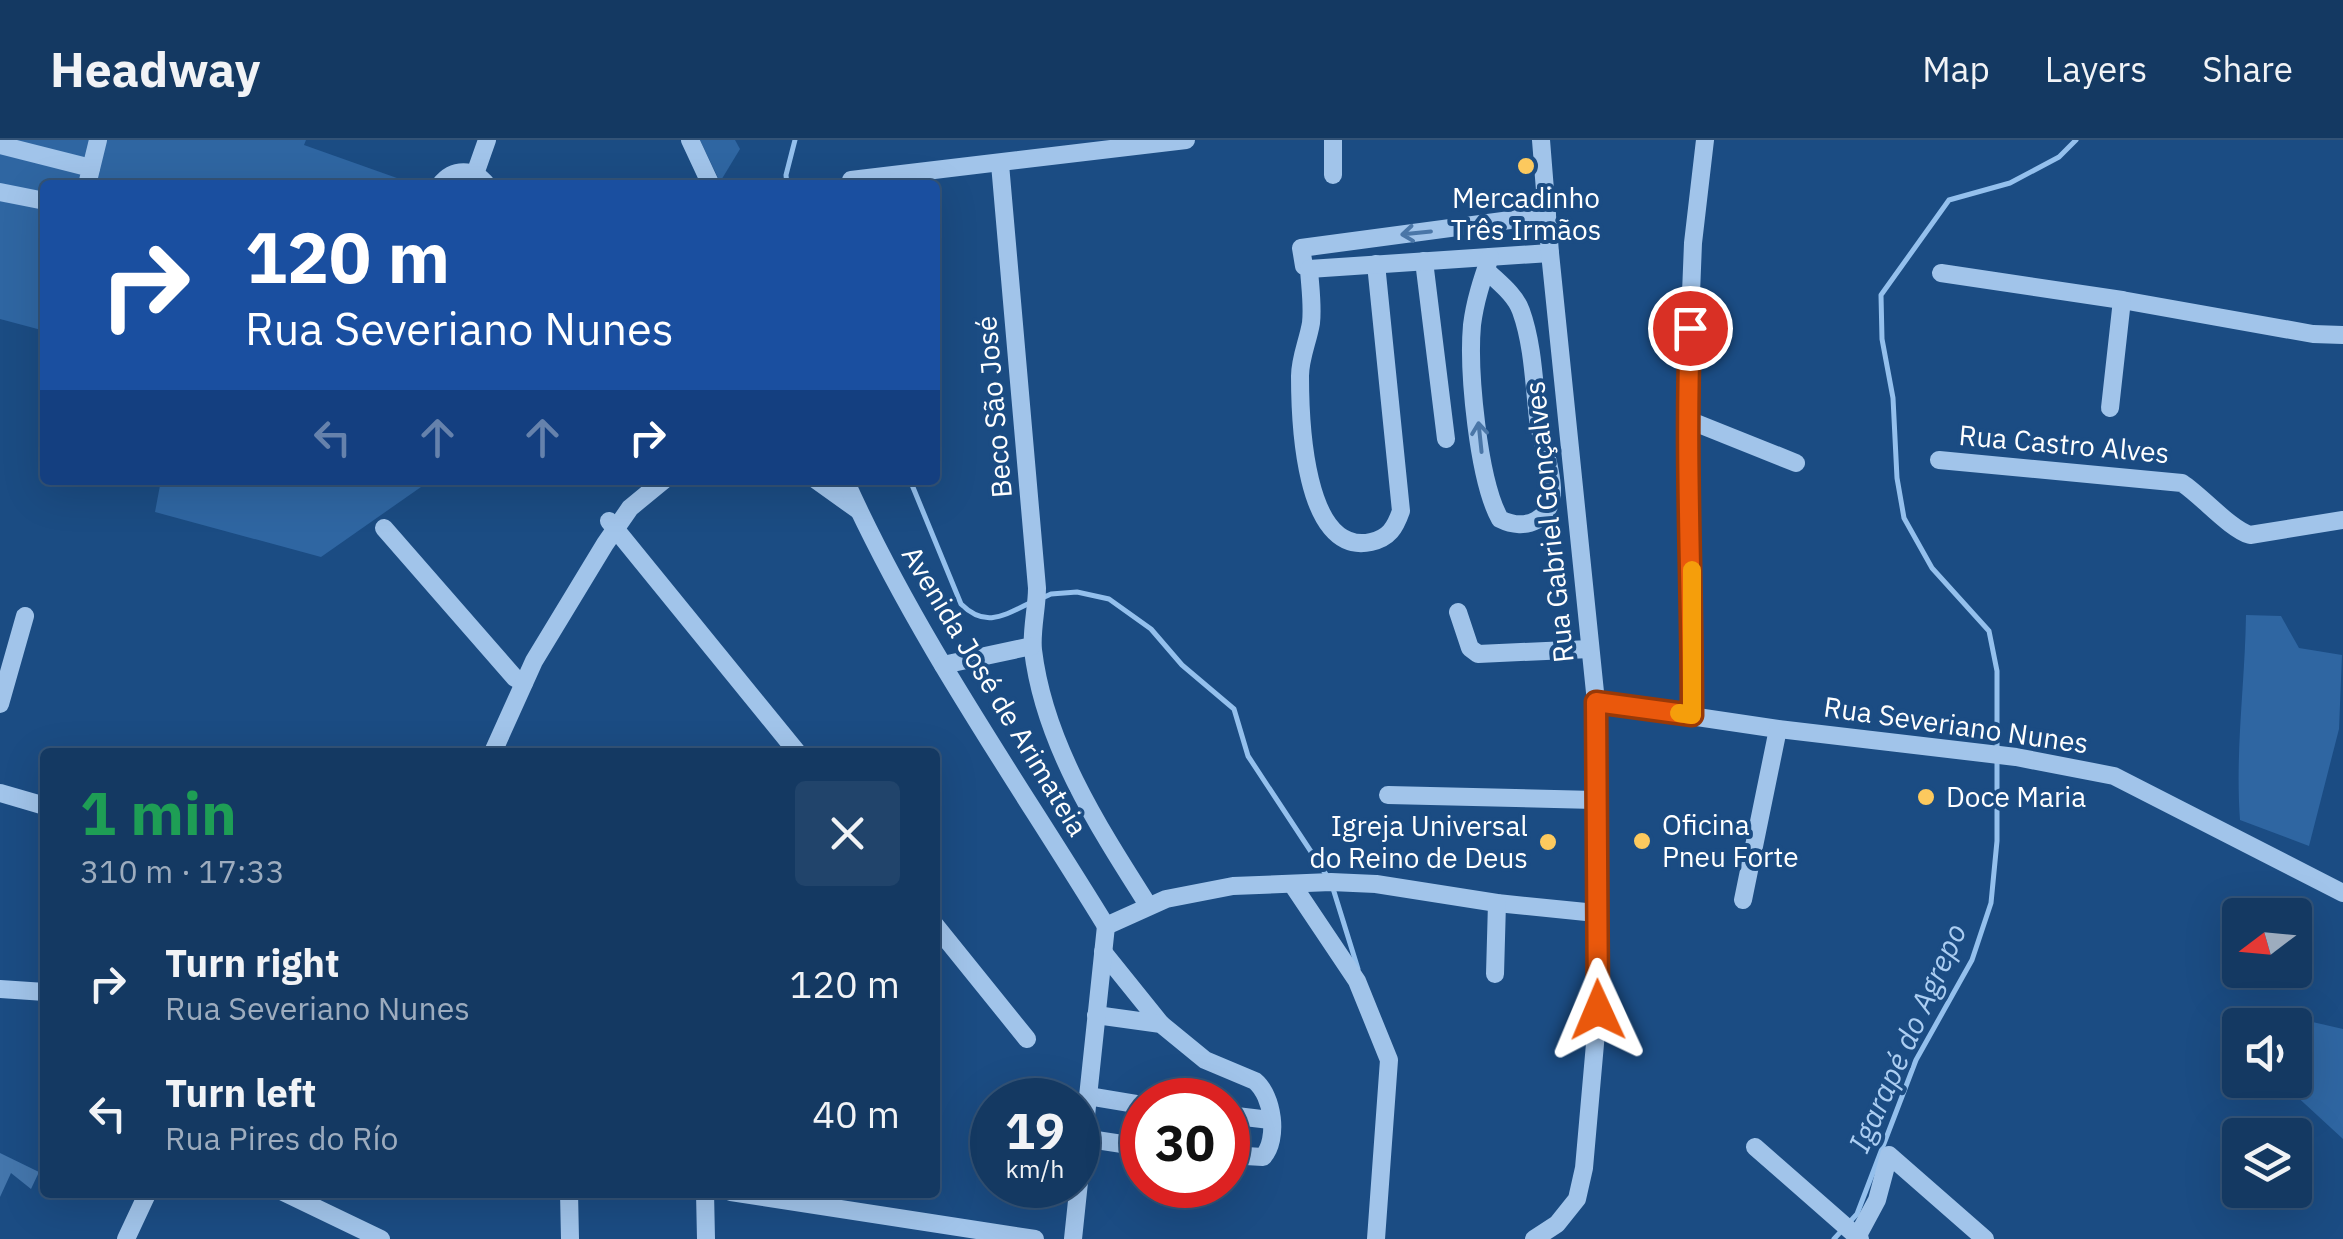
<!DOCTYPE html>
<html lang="en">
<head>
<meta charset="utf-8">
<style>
	body { margin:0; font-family:"IBM Plex Sans",sans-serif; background:#21446b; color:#f1f3f6; height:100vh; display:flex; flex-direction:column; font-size:38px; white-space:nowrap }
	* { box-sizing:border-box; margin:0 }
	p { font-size:32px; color:#9dacbe }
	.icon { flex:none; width:55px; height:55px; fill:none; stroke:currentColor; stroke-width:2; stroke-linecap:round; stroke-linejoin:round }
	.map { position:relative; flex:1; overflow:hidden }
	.sheet { position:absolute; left:40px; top:608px; width:900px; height:450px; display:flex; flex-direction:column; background:#143962; border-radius:10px; box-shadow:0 10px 40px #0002,0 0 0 2px #335377 }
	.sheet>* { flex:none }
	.guide { position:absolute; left:40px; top:40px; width:900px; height:305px; border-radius:10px; box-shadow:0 10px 40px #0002,0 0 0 2px #335377; background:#1a4fa0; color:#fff; overflow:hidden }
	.needle { width:65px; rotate:254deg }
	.fabs { position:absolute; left:2222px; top:758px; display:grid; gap:20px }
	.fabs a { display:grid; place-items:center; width:90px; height:90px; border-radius:10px; background:#143962; box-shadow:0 10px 40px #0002,0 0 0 2px #335377; font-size:50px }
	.speed { position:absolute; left:970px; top:938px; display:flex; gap:20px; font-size:50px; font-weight:700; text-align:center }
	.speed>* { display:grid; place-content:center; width:130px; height:130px; border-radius:50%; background:#143962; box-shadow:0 10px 40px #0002,0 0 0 2px #335377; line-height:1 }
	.speed small { font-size:25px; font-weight:400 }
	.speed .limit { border:15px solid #d22; background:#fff; color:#111 }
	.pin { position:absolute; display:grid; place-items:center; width:85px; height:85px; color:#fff; margin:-42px; border:5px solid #fff; border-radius:50%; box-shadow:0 2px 10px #0007 }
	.me { position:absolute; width:110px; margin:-55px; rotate:359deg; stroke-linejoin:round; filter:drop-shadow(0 0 8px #0008) }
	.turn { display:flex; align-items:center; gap:35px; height:210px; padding:0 40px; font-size:45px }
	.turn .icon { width:130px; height:130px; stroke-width:2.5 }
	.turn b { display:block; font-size:70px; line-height:85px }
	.lanes { display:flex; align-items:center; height:95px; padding:0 40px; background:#0003; justify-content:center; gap:50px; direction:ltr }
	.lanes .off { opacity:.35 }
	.round { display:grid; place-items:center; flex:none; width:105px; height:105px; border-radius:10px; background:#21446b }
	.head { display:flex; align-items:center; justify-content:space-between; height:170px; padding:0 40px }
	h1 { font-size:60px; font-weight:700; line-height:75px; color:#1e9e55 }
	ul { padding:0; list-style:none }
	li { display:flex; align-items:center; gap:30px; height:130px; padding:0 40px }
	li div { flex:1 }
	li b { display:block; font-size:38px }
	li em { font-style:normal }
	header { display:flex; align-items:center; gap:60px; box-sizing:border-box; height:140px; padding:0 50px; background:#143962; border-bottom:2px solid #335377 }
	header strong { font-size:48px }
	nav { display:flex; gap:55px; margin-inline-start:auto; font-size:35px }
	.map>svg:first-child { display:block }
	.green { fill:#2f66a2 }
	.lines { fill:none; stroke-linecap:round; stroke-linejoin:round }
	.stream { stroke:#94c0ed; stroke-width:5 }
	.building { fill:#4476ac }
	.minor { stroke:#a1c4ea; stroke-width:18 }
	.oneway { stroke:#4a76a7 }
	.route-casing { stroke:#983908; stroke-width:25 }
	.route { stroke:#ea580c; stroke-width:18 }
	.slow { stroke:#f59e0b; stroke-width:18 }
	.poi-dot { fill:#fcc95e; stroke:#1b4c83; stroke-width:4 }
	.labels { text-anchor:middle; stroke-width:8; stroke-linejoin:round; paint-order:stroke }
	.poi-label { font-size:28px; fill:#fff; stroke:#1b4c83; text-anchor:start }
	.street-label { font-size:28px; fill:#fff; stroke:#1b4c83 }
	.water-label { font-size:30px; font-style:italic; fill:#accef2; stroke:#1b4c83 }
</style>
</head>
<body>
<header>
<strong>Headway</strong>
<nav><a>Map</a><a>Layers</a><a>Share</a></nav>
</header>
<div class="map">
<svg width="2343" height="1099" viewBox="0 0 2343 1099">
	<rect width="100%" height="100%" fill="#1b4c83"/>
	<g class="green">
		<path d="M 0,0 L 306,0 L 304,5 L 411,43 L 45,45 L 45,191 L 0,179 Z"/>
		<path d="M 700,0 L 735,0 L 740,9 L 720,42 Z"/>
		<path d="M 161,340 L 431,340 L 321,417 L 155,372 Z"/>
		<path d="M 2246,475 L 2281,476 L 2299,508 L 2342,515 L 2339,589 L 2309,706 L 2240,680 C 2235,611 2245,544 2246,475 Z"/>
		<path d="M 2282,875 L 2343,889 L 2343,999 L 2279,940 L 2295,940 L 2295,885 L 2270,885 Z"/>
	</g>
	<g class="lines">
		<g class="stream">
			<path d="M 787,45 L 786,35 L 795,0"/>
			<path d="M 910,340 L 961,464 C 985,488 1003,476 1030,463"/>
			<path d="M 1040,459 L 1051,454 L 1077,452 L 1109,459 L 1151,489 L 1182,525 L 1234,569 L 1248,616 L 1331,742 L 1358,829"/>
			<path d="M 1834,1099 L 1857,1074 L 1916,920 L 1972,820 L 1991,763 L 1997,701 L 1997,531 L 1989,491 L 1932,428 L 1904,378 L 1897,338 L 1893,258 L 1882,199 L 1881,155 L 1949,60 L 2010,43 L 2059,17 L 2076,0"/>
		</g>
	</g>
	<path class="building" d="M 0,1013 L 39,1032 L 31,1049 L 11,1033 L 0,1057 Z"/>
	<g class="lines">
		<g class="minor">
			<path d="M 690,0 L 711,45"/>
			<path d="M 1333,0 L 1333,35"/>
			<path d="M 0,5 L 91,28"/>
			<path d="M 1000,24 L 1037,448 C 1037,468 1031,491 1033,510 C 1044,603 1099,688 1148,765"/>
			<path d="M 475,34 L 487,0"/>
			<path d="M 851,40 L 1186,0"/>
			<path d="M 87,45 L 98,0"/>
			<path d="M 440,45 C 453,28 474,28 487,45"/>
			<path d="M 0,52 L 45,61"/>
			<path d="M 1424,121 L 1446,299"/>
			<path d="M 1376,124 L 1401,371 C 1395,388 1389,398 1371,402 C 1303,417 1300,276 1300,236 C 1300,218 1308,201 1311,183 C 1313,165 1310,146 1309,129 L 1304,126 L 1301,108 L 1547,75"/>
			<path d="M 1309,129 L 1550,113"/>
			<path d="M 1486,130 C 1498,142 1515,154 1521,171 C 1533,204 1534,244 1538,279 C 1541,301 1551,325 1552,348 C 1553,380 1526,392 1500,379 C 1478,340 1468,230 1472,185 C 1475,161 1482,140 1490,117"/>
			<path d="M 1941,133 L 2122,160 L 2313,194 L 2343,195"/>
			<path d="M 2110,268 L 2122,160"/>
			<path d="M 1686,279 L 1796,323"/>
			<path d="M 1939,320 L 2182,343 C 2203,357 2230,389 2250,395 L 2343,380"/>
			<path d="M 816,340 L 858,370"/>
			<path d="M 845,340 C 916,498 1016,639 1106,786"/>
			<path d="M 609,381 L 797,612"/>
			<path d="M 384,388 L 515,538 L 524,543"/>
			<path d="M 1458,472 L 1470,508 L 1478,514 L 1590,509"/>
			<path d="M 943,525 L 1032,506"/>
			<path d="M 1596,562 L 1778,589 L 2016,617 L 2114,636 L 2343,753"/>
			<path d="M 0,564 L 25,476"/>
			<path d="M 1692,575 L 1691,397 L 1686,279 L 1693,103 L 1705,0"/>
			<path d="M 493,612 L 534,521 L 605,404 L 630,368 L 664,340"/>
			<path d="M 0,653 L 45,666"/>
			<path d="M 1388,655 L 1595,660"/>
			<path d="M 1292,744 L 1357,841 L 1389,920 L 1376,1099"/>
			<path d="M 1743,760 L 1778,589"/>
			<path d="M 935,785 L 1027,899"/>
			<path d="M 1106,786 L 1166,759 L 1233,746 L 1331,742 L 1376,744 L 1497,763 L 1596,773"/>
			<path d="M 1103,812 L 1161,884"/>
			<path d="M 1495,834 L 1497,763"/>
			<path d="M 0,849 L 45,852"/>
			<path d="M 1096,875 L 1161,884 L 1205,920 L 1255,941 C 1273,956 1279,999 1263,1017 L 1228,1015"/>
			<path d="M 1088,956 L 1142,965"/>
			<path d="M 1228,975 L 1270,980"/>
			<path d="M 1083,998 L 1142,1007"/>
			<path d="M 1755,1007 L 1860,1099"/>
			<path d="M 283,1052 L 381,1099"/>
			<path d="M 569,1052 L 570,1099"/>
			<path d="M 705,1052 L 706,1099"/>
			<path d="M 731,1052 L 1035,1099"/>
			<path d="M 126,1099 L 148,1052"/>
			<path d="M 1073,1099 L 1106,786"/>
			<path d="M 1534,1099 L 1557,1084 L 1577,1059 L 1584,1028 L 1598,870 L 1596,562 L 1550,113 L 1541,0"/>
			<path d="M 1856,1099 L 1877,1060 L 1889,1015 L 1985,1099"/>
		</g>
	</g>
	<defs><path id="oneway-shaft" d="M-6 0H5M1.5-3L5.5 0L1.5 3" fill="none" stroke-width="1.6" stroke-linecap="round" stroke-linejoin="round" transform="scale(2.5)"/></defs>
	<g class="oneway">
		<use href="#oneway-shaft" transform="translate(1416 93) rotate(174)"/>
		<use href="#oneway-shaft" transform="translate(1480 297) rotate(-96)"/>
	</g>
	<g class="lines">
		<g class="route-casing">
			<path id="route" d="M 1598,870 L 1596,562 L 1692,575 C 1692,446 1685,317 1690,188"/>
		</g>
		<use href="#route" class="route"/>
		<path class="slow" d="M 1679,573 L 1692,575 L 1692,430"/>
	</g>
	<g class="poi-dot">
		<circle cx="1526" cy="26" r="10"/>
		<circle cx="1926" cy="657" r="10"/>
		<circle cx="1642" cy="701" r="10"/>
		<circle cx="1548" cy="702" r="10"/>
	</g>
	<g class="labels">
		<g class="poi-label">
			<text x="1526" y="68" text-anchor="middle">Mercadinho<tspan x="1526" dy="32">Três Irmãos</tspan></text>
			<text x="1946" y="667">Doce Maria</text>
			<text x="1662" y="695">Oficina<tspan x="1662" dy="32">Pneu Forte</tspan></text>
			<text x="1528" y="696" text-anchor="end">Igreja Universal<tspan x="1528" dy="32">do Reino de Deus</tspan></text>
		</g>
		<g class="street-label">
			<text transform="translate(994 267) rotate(-95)" y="10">Beco São José</text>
			<text transform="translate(2064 304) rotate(5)" y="10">Rua Castro Alves</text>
			<text transform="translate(1549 382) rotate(-96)" y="10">Rua Gabriel Gonçalves</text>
			<text transform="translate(995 551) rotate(59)" y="10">Avenida José de Arimateia</text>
			<text transform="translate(1956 585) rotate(8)" y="10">Rua Severiano Nunes</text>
		</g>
		<g class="water-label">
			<text transform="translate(1908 898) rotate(-66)" y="10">Igarapé do Agrepo</text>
		</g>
	</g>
</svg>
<div class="fabs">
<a><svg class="needle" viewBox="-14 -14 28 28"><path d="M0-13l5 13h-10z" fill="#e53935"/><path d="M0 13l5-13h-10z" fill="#9dacbe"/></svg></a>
<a><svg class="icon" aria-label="sound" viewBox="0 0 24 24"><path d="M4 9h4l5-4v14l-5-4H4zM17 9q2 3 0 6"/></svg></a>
<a><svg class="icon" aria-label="layers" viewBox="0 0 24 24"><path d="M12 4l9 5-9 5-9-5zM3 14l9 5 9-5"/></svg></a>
</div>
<div class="speed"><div>19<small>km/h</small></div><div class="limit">30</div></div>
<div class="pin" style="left:1690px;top:188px;background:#d93025"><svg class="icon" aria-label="arrive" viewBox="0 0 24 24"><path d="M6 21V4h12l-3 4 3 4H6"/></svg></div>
<svg class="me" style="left:1598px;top:870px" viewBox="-20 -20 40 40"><path d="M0-17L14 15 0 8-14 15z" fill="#ea580c" stroke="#fff" stroke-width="4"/></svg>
<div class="guide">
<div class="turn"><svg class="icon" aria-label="right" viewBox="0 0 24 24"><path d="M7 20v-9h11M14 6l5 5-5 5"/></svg><div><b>120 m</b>Rua Severiano Nunes</div></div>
<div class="lanes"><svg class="icon off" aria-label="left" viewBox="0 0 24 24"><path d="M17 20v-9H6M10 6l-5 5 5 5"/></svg><svg class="icon off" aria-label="ahead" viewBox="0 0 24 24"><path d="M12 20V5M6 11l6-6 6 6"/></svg><svg class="icon off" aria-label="ahead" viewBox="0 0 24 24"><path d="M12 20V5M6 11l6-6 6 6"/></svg><svg class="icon" aria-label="right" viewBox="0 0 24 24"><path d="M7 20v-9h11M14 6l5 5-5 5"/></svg></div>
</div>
<section class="sheet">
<div class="head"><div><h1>1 min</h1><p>310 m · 17:33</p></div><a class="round"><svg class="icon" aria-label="close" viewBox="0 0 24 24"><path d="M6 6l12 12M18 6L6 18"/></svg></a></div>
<ul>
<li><svg class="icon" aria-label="right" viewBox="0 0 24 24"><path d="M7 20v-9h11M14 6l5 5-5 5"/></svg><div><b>Turn right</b><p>Rua Severiano Nunes</p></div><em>120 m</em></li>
<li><svg class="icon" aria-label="left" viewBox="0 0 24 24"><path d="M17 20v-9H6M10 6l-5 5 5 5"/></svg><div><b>Turn left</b><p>Rua Pires do Río</p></div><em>40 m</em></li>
</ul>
</section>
</div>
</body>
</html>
